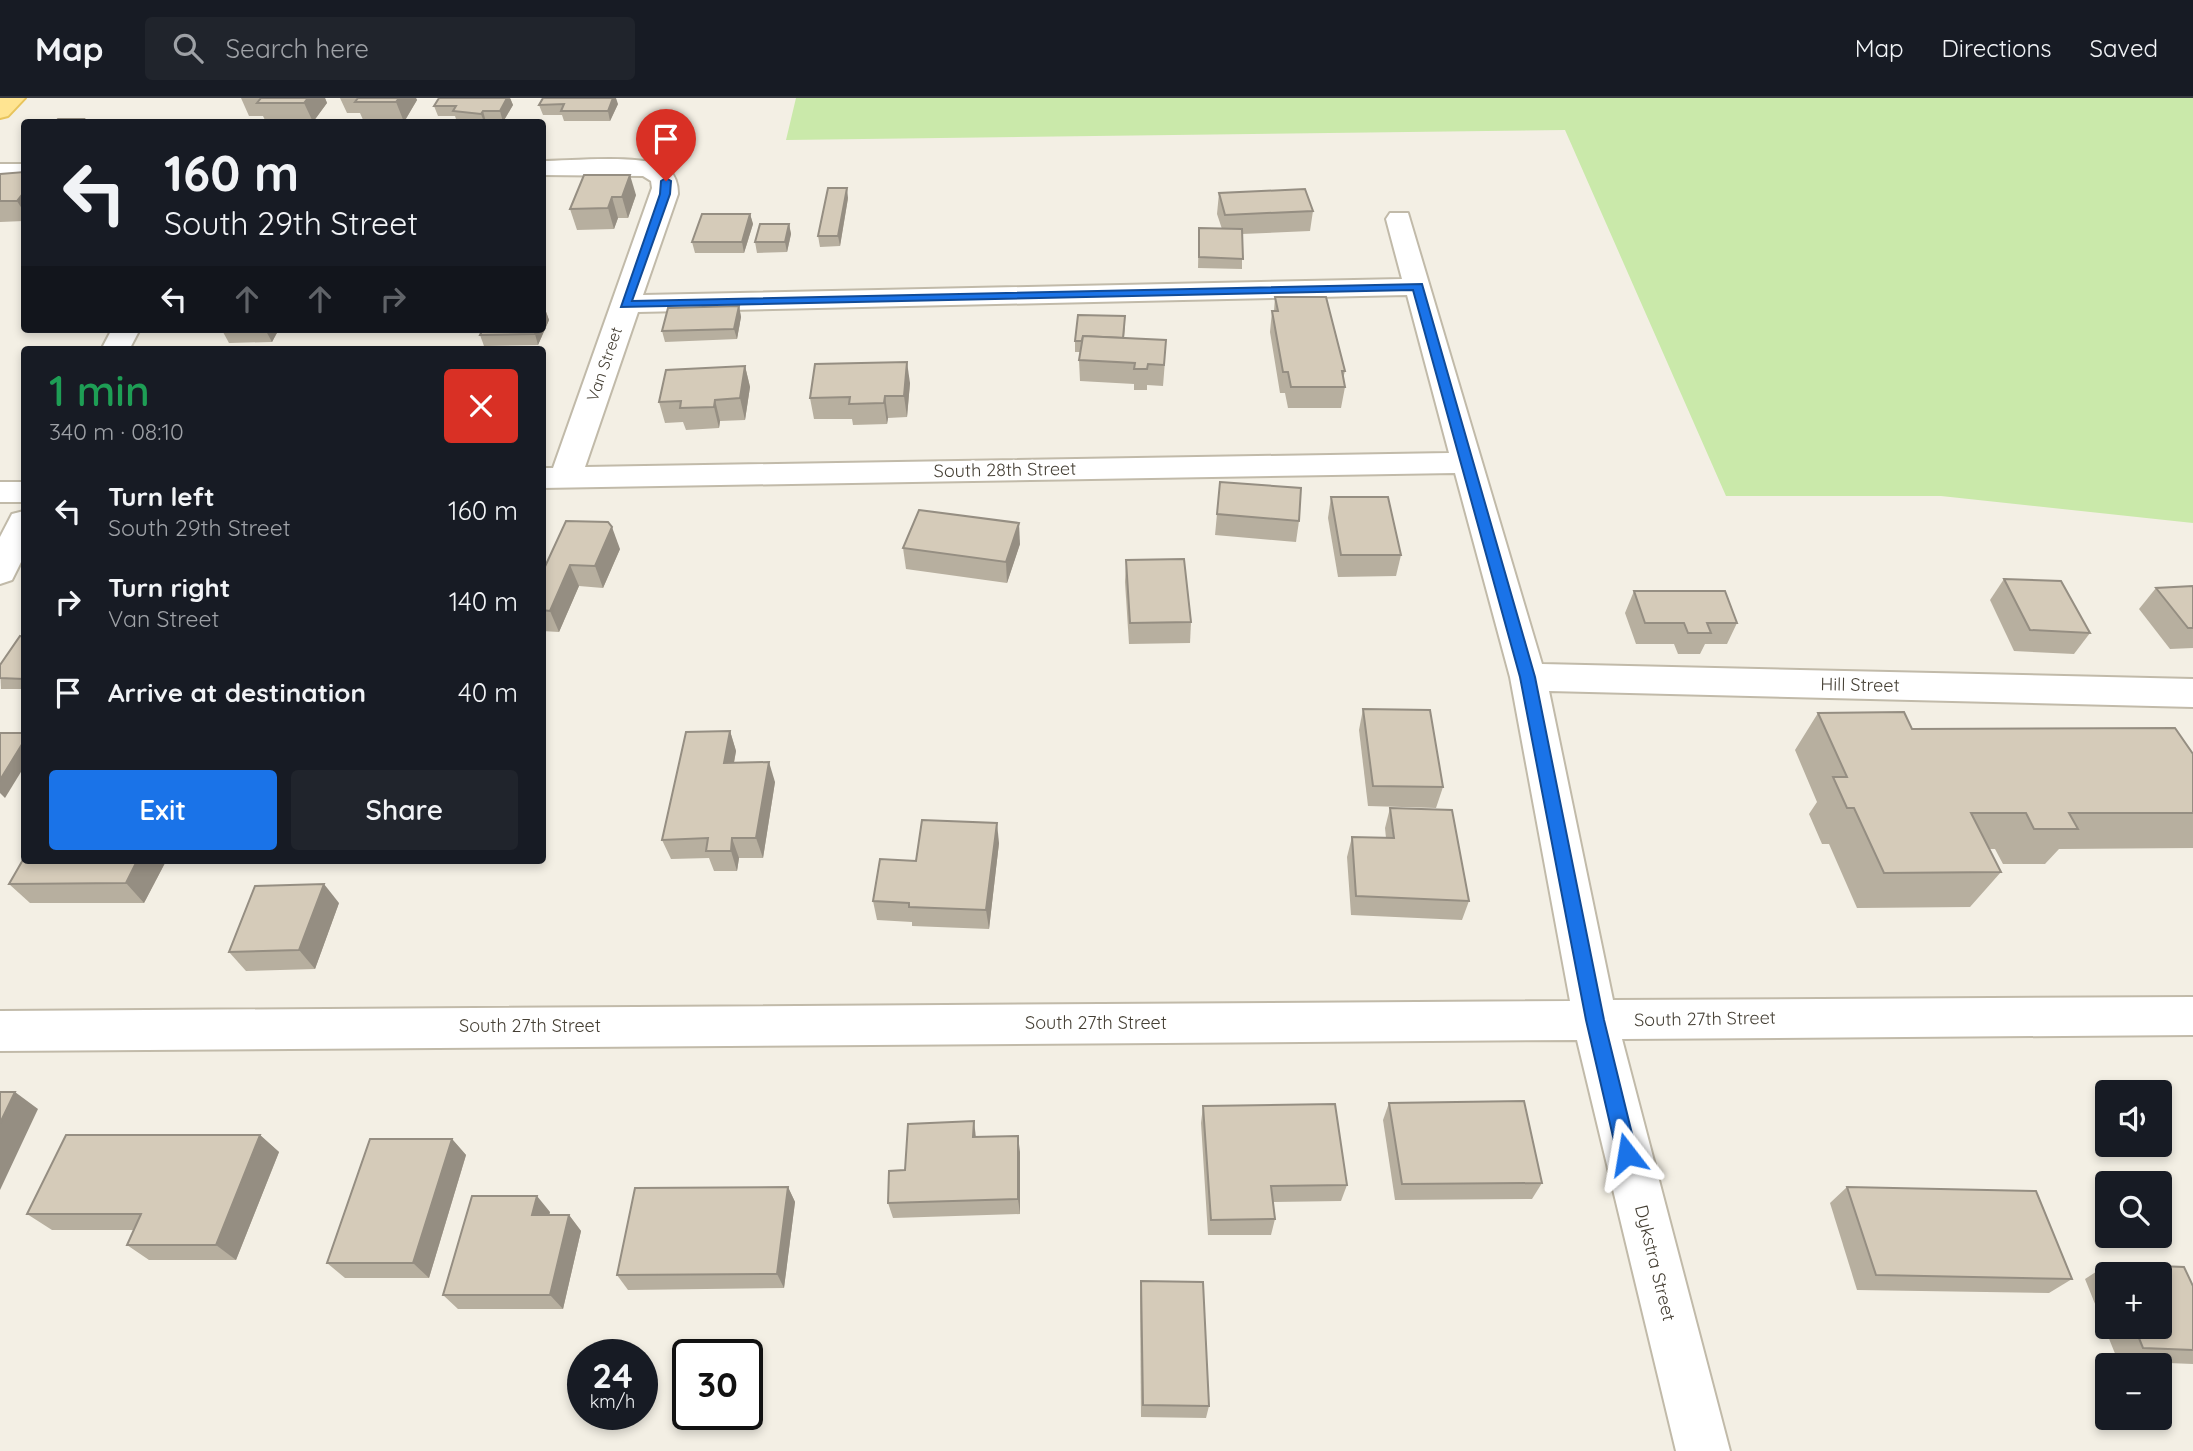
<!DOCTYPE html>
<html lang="en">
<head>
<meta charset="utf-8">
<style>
	body { margin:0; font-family:Quicksand,sans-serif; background:#20242c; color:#f1f3f6; height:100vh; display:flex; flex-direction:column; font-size:26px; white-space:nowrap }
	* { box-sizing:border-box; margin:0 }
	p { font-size:23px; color:#9ea1a6 }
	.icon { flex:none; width:38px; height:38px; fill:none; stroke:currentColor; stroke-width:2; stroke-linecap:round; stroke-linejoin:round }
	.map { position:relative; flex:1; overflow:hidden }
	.sheet { position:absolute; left:21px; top:248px; width:525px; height:518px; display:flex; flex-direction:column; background:#171b24; border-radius:7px; box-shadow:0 4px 10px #0003 }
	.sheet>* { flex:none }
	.banner { position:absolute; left:21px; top:21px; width:525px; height:214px; border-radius:7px; box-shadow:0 4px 10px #0003; background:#171b24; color:#f1f3f6; overflow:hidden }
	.buttons { position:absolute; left:2095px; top:982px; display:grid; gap:14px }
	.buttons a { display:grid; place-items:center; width:77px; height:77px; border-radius:7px; background:#171b24; box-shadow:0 4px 10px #0003; font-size:35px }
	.speed { position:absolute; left:567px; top:1241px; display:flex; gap:14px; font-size:35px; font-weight:700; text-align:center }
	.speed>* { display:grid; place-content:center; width:91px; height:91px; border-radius:50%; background:#171b24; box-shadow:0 4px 10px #0003; line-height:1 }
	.speed small { font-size:18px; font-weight:400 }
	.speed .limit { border:4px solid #111; border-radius:10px; background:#fff; color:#111 }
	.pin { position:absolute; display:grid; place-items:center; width:60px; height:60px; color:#fff; margin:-72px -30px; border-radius:50% 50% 50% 0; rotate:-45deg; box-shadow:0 0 7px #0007 }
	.pin .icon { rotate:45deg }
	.me { position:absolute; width:77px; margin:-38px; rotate:346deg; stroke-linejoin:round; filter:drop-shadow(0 0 5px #0008) }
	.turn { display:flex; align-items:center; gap:24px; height:147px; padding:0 28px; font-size:32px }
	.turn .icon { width:91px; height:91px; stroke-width:2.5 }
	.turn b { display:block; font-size:49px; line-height:60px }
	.lanes { display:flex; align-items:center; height:66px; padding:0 28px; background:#0003; justify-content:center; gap:35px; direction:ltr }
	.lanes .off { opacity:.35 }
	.round { display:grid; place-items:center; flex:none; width:74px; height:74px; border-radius:7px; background:#20242c }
	.overview { display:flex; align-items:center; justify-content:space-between; height:119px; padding:0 28px }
	h1 { font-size:42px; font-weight:600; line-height:52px; color:#1e9e55 }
	.cta { display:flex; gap:14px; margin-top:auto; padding:14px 28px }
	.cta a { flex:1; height:80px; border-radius:7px; background:#1a73e8; color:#fff; font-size:28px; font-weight:600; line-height:80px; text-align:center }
	.cta a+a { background:#20242c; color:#f1f3f6 }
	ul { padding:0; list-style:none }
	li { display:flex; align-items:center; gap:21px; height:91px; padding:0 28px }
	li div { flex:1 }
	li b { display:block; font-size:26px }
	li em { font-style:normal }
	header { display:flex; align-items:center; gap:42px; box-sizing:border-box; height:98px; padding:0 35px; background:#171b24; border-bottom:2px solid #363941 }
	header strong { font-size:33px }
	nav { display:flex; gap:38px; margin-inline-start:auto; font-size:24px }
	.search { width:490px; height:63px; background:#20242c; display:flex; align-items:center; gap:18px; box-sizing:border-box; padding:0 24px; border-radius:7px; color:#9ea1a6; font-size:26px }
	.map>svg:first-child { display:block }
	.green { fill:#cae9aa }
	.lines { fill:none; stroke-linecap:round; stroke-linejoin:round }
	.minor-casing { stroke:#c1baa9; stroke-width:4 }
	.major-casing { stroke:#e8c45c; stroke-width:4 }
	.minor { fill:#fff; fill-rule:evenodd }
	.major { fill:#ffe491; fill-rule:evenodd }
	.wall { fill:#b7af9f; fill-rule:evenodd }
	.shaded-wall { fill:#958e82 }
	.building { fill:#d5cbb9; stroke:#958e82; stroke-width:2 }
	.route { fill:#1a73e8; stroke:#114b97; stroke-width:2 }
	.labels { text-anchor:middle; stroke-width:6; stroke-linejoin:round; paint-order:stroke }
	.far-street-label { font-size:16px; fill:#453f34; stroke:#fff }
	.street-label { font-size:18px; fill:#453f34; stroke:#fff }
</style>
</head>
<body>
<header>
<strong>Map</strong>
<div class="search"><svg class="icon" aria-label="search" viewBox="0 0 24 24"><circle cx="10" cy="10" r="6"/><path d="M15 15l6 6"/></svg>Search here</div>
<nav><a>Map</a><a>Directions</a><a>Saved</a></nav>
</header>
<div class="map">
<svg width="2193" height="1353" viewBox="0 0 2193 1353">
	<rect width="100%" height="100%" fill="#f3efe4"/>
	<path class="green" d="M 796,0 L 2193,0 L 2193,425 L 1941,398 L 1726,398 L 1565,32 L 786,42 Z"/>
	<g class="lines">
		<g class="minor-casing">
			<g id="minor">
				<path d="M 542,63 C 570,63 648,55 668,71 C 676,78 678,87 678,96 L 643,197 L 1402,181 L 1386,121 L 1390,115 L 1408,115 L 1542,566 L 2193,581 L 2193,609 L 1549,593 L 1613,902 L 2193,899 L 2193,937 L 1622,941 L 1730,1353 L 1676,1353 L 1577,942 L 0,953 L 0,913 L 1570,903 L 1510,579 L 1455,375 L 542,390 L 542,370 L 553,370 L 652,90 L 651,83 L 643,78 L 542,77 ZM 1407,197 L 1449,355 L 585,369 L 638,214 Z"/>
				<rect x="0" y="66" width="24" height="14"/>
				<path d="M 112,231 L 140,231 L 129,252 L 101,252 Z"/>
				<rect x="0" y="384" width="24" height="20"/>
				<path d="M 24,413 L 24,458 L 12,482 L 0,486 L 0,439 L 12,416 Z"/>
			</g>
		</g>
		<g class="major-casing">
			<path id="major" d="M 0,0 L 25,0 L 8,18 L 0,20 Z"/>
		</g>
		<use href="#minor" class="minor"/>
		<use href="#major" class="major"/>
	</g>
	<g class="wall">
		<path d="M 241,0 L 325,0 L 327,5 L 313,24 L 266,24 L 263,18 L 249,18 Z"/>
		<path d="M 340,0 L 416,0 L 417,2 L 404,24 L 364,24 L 360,15 L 347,15 Z"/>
		<path d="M 439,0 L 510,0 L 513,7 L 503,24 L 457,24 L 455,18 L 438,18 L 434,8 Z"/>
		<path d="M 618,6 L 610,23 L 564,23 L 562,17 L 543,17 L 539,7 Z"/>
		<path d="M 24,74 L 24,123 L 0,124 L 0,76 Z"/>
		<path d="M 584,77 L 636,97 L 628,120 L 618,120 L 614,131 L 577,132 L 570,111 Z"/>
		<path d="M 1219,95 L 1313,113 L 1310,133 L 1242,136 L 1242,171 L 1198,170 L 1199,130 L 1222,131 L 1217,116 Z"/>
		<path d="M 848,100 L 840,148 L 820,149 L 818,138 Z"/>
		<path d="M 750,116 L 753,126 L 744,155 L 695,155 L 692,144 Z"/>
		<path d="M 789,126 L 791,136 L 787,154 L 757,155 L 755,144 Z"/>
		<path d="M 1275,199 L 1345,273 L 1343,281 L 1345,289 L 1341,310 L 1288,310 L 1285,295 L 1280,295 L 1270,234 L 1272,213 L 1274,213 Z"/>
		<path d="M 739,208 L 741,219 L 737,241 L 665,244 L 662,233 Z"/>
		<path d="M 545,211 L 549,222 L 538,247 L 484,248 L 480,237 Z"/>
		<path d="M 1125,229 L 1124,240 L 1165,263 L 1163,288 L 1147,287 L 1147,292 L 1134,292 L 1134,286 L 1080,283 L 1079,262 L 1081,254 L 1075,254 L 1075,243 Z"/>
		<path d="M 225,231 L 279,231 L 272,244 L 229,245 L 223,234 Z"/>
		<path d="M 745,268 L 750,289 L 745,322 L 720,323 L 719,330 L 686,332 L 683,324 L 665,325 L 659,304 Z"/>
		<path d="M 910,285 L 907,319 L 888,320 L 887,326 L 853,327 L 852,321 L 814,321 L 810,300 Z"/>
		<path d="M 1220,384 L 1299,423 L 1296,444 L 1215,437 Z"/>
		<path d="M 1331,399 L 1401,457 L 1396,478 L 1338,479 L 1328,420 Z"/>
		<path d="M 1020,446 L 1007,485 L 906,471 L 903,450 Z"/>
		<path d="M 620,451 L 603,490 L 579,488 L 559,534 L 542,533 L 542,475 Z"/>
		<path d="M 1126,462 L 1191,524 L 1190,545 L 1129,546 L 1125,484 Z"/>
		<path d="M 2004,481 L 2090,535 L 2074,556 L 2014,553 L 1990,502 Z"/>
		<path d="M 2193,488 L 2193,550 L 2170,551 L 2139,511 L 2156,490 Z"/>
		<path d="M 1634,493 L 1737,525 L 1727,546 L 1705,546 L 1700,556 L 1678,556 L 1674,546 L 1636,546 L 1625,515 Z"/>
		<path d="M 24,539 L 24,591 L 1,591 L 0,567 Z"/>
		<path d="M 1363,611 L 1443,689 L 1436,710 L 1368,708 L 1359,632 Z"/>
		<path d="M 1818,615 L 1912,631 L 2193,656 L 2193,750 L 2059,751 L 2045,766 L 2003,766 L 1995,751 L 1989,751 L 2001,774 L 1970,809 L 1857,810 L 1829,746 L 1822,746 L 1809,716 L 1817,704 L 1795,652 Z"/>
		<path d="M 730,633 L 736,653 L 734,665 L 775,684 L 763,760 L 739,760 L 737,773 L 714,773 L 709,760 L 671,761 L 662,742 Z"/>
		<path d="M 1390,710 L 1469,803 L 1462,822 L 1351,817 L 1347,759 L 1352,739 L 1386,740 L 1385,730 Z"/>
		<path d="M 999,745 L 989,831 L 912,828 L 912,824 L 877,822 L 873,803 L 916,763 Z"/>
		<path d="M 24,763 L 166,763 L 144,805 L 30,805 L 9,786 Z"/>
		<path d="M 339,805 L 315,871 L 246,873 L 229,854 Z"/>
		<path d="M 1389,1005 L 1542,1085 L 1532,1101 L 1395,1102 L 1383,1022 Z"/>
		<path d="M 1203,1008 L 1347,1087 L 1341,1103 L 1273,1104 L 1275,1121 L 1271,1137 L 1208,1137 L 1201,1025 Z"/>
		<path d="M 260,1037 L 279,1054 L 236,1162 L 149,1162 L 127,1147 L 134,1132 L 52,1132 L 27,1116 Z"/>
		<path d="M 976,1039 L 1020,1054 L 1020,1116 L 893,1120 L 888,1105 L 905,1072 Z"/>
		<path d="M 452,1041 L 466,1057 L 429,1180 L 345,1180 L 327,1165 Z"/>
		<path d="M 788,1089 L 795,1104 L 784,1190 L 628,1192 L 617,1177 Z"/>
		<path d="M 1847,1089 L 2072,1181 L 2049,1195 L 1857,1192 L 1830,1105 Z"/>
		<path d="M 550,1114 L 549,1117 L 569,1117 L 581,1133 L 563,1211 L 458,1211 L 443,1197 Z"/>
		<path d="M 2108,1166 L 2184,1169 L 2193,1188 L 2193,1266 L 2118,1263 L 2085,1181 ZM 2107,1176 L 2160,1176 L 2160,1228 L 2107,1228 Z"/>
		<path d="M 1141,1183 L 1209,1308 L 1206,1320 L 1141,1319 L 1140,1198 Z"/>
	</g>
	<g class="shaded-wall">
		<path d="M 308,0 L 325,0 L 327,5 L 313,24 L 304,5 Z"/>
		<path d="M 399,0 L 416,0 L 417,2 L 404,24 L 396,4 Z"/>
		<path d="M 507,0 L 510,0 L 513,7 L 503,24 L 500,13 Z"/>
		<path d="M 613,0 L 616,0 L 618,6 L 610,23 L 608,13 Z"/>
		<path d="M 483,13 L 486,24 L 484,24 L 481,16 Z"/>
		<path d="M 630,77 L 636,97 L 628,120 L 622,99 Z"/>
		<path d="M 847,90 L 848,100 L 840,148 L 838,138 Z"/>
		<path d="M 24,94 L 24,114 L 17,103 Z"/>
		<path d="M 612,99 L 618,120 L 614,131 L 608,110 Z"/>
		<path d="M 750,116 L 753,126 L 744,155 L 742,144 Z"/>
		<path d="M 789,126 L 791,136 L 787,154 L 785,144 Z"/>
		<path d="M 739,208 L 741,219 L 737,241 L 734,231 Z"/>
		<path d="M 545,211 L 549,222 L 538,247 L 535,236 L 537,231 L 542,231 L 542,217 Z"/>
		<path d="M 267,231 L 279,231 L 272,244 L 266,233 Z"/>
		<path d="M 907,264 L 910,285 L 907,319 L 904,298 Z"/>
		<path d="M 745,268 L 750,289 L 745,322 L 740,300 Z"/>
		<path d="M 885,298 L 888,320 L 887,326 L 884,305 Z"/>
		<path d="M 715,302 L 720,323 L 719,330 L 714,309 Z"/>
		<path d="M 1019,425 L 1020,446 L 1007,485 L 1006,464 Z"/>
		<path d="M 612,429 L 620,451 L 603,490 L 595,468 Z"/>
		<path d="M 570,467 L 579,488 L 559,534 L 550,513 Z"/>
		<path d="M 730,633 L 736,653 L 730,685 L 724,665 Z"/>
		<path d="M 24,643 L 24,669 L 5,700 L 0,695 L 0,682 Z"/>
		<path d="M 769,664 L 775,684 L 763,760 L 756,740 Z"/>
		<path d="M 997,725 L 999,745 L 989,831 L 986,812 Z"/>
		<path d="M 732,740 L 739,760 L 737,773 L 731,753 Z"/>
		<path d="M 137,763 L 166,763 L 144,805 L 126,785 Z"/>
		<path d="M 324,786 L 339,805 L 315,871 L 299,852 Z"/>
		<path d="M 15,994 L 38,1011 L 0,1092 L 0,1025 Z"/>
		<path d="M 974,1023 L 976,1040 L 973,1039 Z"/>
		<path d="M 260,1037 L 279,1054 L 236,1162 L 216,1147 Z"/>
		<path d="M 1018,1038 L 1020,1054 L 1020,1116 L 1018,1101 Z"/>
		<path d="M 452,1041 L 466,1057 L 429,1180 L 413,1165 Z"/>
		<path d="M 788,1089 L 795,1104 L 784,1190 L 777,1176 Z"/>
		<path d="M 537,1098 L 550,1114 L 545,1133 L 532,1117 Z"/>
		<path d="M 569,1117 L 581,1133 L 563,1211 L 550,1197 Z"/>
	</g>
	<g class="building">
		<path d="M 261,0 L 308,0 L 304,5 L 257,5 Z"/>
		<path d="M 358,0 L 399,0 L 396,4 L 355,4 Z"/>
		<path d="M 439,0 L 507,0 L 500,13 L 483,13 L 481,16 L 453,13 L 456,8 L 434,8 Z"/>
		<path d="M 543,0 L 613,0 L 608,13 L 561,13 L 564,6 L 539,7 Z"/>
		<path d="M 58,21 L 83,21 L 79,24 L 55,24 Z"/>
		<path d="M 24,74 L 24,94 L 17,103 L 0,103 L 0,76 Z"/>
		<path d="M 584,77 L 630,77 L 622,99 L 612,99 L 608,110 L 570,111 Z"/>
		<path d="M 828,90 L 847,90 L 838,138 L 818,138 Z"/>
		<path d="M 1305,91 L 1313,113 L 1225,117 L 1219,95 Z"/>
		<path d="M 702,116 L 750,116 L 742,144 L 692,144 Z"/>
		<path d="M 760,126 L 789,126 L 785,144 L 755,144 Z"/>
		<path d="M 1199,130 L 1242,131 L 1243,161 L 1199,159 Z"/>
		<path d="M 1275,199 L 1326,199 L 1345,273 L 1342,273 L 1345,289 L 1291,289 L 1288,274 L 1283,274 L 1272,213 L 1278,213 Z"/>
		<path d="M 739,208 L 734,231 L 662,233 L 668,210 Z"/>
		<path d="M 1078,217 L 1125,218 L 1123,240 L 1083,238 L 1082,243 L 1075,243 Z"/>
		<path d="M 225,231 L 267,231 L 266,233 L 223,234 Z"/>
		<path d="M 483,231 L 537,231 L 535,236 L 480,237 Z"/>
		<path d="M 1083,238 L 1166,242 L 1164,267 L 1148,266 L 1147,271 L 1134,271 L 1135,265 L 1079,262 Z"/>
		<path d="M 907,264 L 904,298 L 885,298 L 884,305 L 849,306 L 850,299 L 810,300 L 815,266 Z"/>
		<path d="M 745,268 L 740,300 L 715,302 L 714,309 L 680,310 L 681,303 L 659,304 L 666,272 Z"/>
		<path d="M 1220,384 L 1301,390 L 1299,423 L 1217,416 Z"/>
		<path d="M 1331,399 L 1388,399 L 1401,457 L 1341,457 Z"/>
		<path d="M 919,412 L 1019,425 L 1006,464 L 903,450 Z"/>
		<path d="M 566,423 L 608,424 L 612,429 L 595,468 L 570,467 L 550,513 L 542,512 L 542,475 Z"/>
		<path d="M 1184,461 L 1191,524 L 1130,525 L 1126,462 Z"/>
		<path d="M 2004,481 L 2061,483 L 2090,535 L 2030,532 Z"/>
		<path d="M 2193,488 L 2193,530 L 2188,530 L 2156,490 Z"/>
		<path d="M 1634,493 L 1725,493 L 1737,525 L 1707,525 L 1711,535 L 1688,535 L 1684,525 L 1645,525 Z"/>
		<path d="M 20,538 L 24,539 L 24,581 L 0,580 L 0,567 Z"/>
		<path d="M 1363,611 L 1430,612 L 1443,689 L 1373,688 Z"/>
		<path d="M 1904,614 L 1912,631 L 2175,630 L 2193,656 L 2193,715 L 2069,715 L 2078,731 L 2034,731 L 2026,715 L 1971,715 L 2001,774 L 1884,775 L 1854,710 L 1847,710 L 1833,679 L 1847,679 L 1818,615 Z"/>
		<path d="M 730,633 L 724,665 L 769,664 L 756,740 L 732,740 L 731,753 L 706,753 L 708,740 L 662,742 L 686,634 Z"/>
		<path d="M 0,635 L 24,635 L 24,643 L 0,682 Z"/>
		<path d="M 1390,710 L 1452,712 L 1469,803 L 1356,798 L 1352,739 L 1394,740 Z"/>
		<path d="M 922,722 L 997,725 L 986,812 L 909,809 L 909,805 L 873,803 L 880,761 L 916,763 Z"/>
		<path d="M 24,760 L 24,763 L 137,763 L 126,785 L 9,786 Z"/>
		<path d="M 324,786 L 299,852 L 229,854 L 255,788 Z"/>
		<path d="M 0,994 L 15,994 L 0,1025 Z"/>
		<path d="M 1524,1003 L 1542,1085 L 1402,1086 L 1389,1005 Z"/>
		<path d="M 1335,1006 L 1347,1087 L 1271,1088 L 1275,1121 L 1211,1122 L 1203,1008 Z"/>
		<path d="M 974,1023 L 973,1039 L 1018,1038 L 1018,1101 L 888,1105 L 889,1073 L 905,1072 L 908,1026 Z"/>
		<path d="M 66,1037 L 260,1037 L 216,1147 L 127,1147 L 141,1116 L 27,1116 Z"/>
		<path d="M 370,1041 L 452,1041 L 413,1165 L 327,1165 Z"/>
		<path d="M 788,1089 L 777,1176 L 617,1177 L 635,1090 Z"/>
		<path d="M 1847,1089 L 2036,1093 L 2072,1181 L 1876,1177 Z"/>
		<path d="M 472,1098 L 537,1098 L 532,1117 L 569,1117 L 550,1197 L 443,1197 Z"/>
		<path d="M 2108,1166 L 2184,1169 L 2193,1188 L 2193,1252 L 2143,1250 L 2134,1228 L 2160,1228 L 2160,1176 L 2112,1176 Z"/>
		<path d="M 1141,1183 L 1203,1184 L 1209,1308 L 1143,1307 Z"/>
	</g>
	<path class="route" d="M 666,80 L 671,83 L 670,96 L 632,203 L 1422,186 L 1535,579 L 1604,922 L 1637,1056 L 1634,1062 L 1627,1065 L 1620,1062 L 1617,1056 L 1586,922 L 1520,579 L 1413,192 L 621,209 L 660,96 L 661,83 Z"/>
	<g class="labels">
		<g class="far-street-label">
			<text transform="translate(604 266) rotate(-71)" y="6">Van Street</text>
		</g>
		<g class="street-label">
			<text transform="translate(1005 372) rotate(-1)" y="6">South 28th Street</text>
			<text transform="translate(1860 587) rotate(1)" y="6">Hill Street</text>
			<text transform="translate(1705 921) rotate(-1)" y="6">South 27th Street</text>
			<text x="1096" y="931">South 27th Street</text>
			<text x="530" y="934">South 27th Street</text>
			<text transform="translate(1655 1165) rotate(76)" y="6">Dykstra Street</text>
		</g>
	</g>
</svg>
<div class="buttons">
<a><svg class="icon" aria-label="sound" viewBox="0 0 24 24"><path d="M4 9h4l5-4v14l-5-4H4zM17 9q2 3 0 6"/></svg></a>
<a><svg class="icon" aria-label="search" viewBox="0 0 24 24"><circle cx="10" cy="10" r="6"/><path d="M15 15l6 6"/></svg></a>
<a>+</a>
<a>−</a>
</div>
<div class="speed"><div>24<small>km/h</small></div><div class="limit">30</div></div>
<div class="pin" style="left:666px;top:83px;background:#d93025"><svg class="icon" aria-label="arrive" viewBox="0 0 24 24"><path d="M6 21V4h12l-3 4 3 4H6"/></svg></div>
<svg class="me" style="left:1627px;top:1056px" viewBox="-20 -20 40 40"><path d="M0-17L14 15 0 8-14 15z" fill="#1a73e8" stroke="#fff" stroke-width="4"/></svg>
<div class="banner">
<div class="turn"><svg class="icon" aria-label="left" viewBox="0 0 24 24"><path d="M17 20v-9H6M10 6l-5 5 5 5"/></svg><div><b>160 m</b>South 29th Street</div></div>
<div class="lanes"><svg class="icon" aria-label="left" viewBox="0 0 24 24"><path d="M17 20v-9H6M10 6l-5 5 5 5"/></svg><svg class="icon off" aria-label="ahead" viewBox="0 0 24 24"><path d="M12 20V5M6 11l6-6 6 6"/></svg><svg class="icon off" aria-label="ahead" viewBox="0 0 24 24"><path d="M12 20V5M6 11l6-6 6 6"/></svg><svg class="icon off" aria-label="right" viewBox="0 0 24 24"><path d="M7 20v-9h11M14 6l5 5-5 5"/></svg></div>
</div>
<section class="sheet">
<div class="overview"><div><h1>1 min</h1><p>340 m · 08:10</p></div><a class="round" style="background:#d93025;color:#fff"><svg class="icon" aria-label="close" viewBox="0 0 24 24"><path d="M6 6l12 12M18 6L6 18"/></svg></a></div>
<ul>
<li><svg class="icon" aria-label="left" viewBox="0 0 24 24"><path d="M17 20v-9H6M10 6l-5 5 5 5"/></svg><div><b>Turn left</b><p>South 29th Street</p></div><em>160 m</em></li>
<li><svg class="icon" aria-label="right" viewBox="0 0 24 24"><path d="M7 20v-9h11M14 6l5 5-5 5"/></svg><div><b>Turn right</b><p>Van Street</p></div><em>140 m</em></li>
<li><svg class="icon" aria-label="arrive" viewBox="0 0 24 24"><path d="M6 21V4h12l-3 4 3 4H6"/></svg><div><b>Arrive at destination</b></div><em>40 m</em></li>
</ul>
<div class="cta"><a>Exit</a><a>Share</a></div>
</section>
</div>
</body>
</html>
